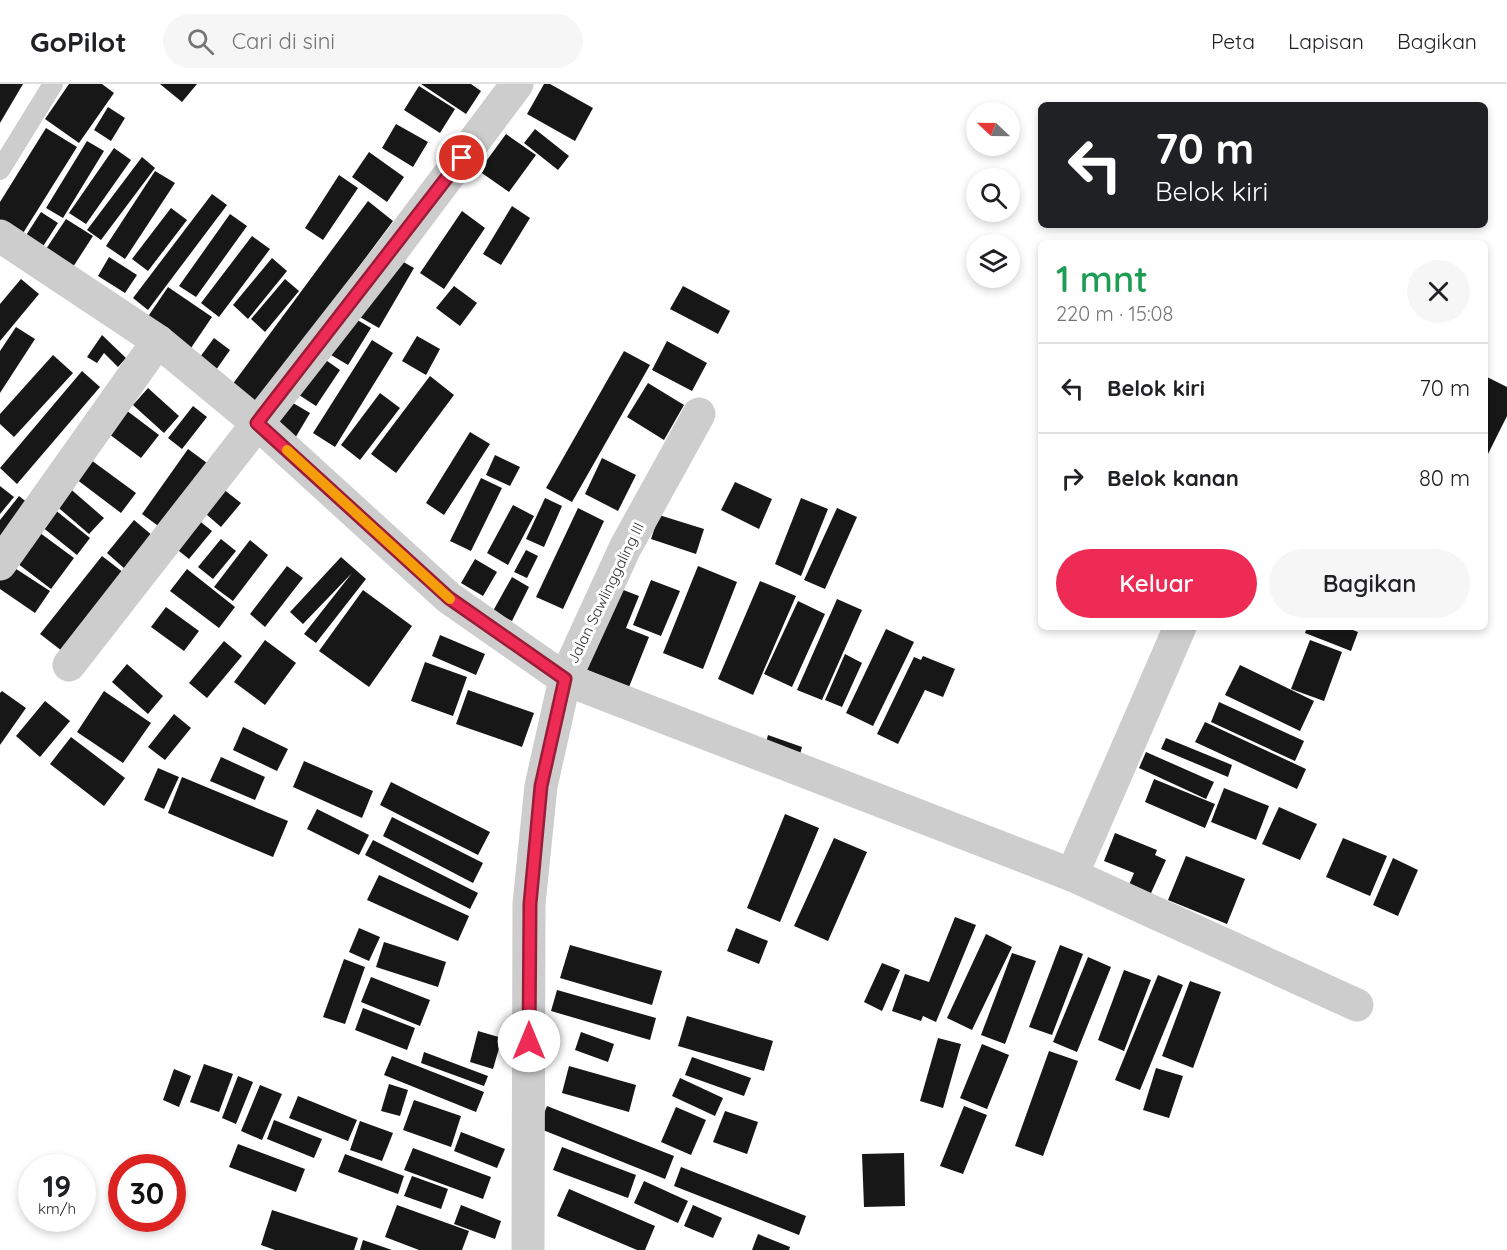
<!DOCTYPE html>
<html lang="id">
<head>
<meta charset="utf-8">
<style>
	body { margin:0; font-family:Quicksand,sans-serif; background:#f6f6f6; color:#202124; height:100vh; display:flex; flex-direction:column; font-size:22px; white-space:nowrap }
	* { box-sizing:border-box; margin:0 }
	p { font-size:20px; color:#757577 }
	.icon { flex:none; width:33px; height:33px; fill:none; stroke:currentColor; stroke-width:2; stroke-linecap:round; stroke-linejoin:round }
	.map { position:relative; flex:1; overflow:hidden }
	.sheet { position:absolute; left:1038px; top:156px; width:450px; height:390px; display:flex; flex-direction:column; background:#fff; border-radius:9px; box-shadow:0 3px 9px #0003 }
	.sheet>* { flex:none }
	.top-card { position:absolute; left:1038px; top:18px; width:450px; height:126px; border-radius:9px; box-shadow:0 3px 9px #0003; background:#202124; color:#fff; overflow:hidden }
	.needle { width:39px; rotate:292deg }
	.buttons { position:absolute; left:966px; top:18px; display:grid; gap:12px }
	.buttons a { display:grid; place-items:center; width:54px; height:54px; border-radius:50%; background:#fff; box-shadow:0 3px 9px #0003; font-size:30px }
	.speed { position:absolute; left:18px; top:1070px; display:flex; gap:12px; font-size:30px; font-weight:700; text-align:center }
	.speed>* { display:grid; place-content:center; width:78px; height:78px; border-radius:50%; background:#fff; box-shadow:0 3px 9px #0003; line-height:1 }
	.speed small { font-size:15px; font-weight:400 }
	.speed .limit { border:9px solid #d22; background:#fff; color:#111 }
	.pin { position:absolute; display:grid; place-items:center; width:51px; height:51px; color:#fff; margin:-26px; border:3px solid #fff; border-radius:50%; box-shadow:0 2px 6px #0007 }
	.me { position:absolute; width:66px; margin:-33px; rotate:0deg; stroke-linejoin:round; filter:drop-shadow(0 0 4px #0008) }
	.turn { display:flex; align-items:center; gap:21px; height:126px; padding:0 18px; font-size:27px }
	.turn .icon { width:78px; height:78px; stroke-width:2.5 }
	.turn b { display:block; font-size:42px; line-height:51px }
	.round { display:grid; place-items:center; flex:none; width:63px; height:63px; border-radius:32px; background:#f6f6f6 }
	.summary { display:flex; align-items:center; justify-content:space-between; height:102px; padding:0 18px }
	h1 { font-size:36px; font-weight:600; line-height:45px; color:#1e9e55 }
	.primary-button { display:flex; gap:12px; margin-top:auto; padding:12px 18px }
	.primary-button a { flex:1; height:69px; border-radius:36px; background:#ed2b54; color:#fff; font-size:24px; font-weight:600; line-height:69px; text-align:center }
	.primary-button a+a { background:#f6f6f6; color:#202124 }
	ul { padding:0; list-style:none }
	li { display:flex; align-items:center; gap:18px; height:90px; padding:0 18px; border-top:2px solid #e0e0e0 }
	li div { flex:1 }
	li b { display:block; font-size:22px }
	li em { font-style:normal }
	header { display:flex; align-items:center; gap:36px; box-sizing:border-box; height:84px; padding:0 30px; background:#fff; border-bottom:2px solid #e0e0e0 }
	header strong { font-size:28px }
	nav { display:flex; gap:33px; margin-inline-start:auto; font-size:21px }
	.search { width:420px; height:54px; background:#f6f6f6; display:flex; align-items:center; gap:15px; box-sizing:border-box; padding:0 21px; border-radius:33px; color:#757577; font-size:22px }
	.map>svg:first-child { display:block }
	.building { fill:#171717 }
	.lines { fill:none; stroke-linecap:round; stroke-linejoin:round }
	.service { stroke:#cdcdcd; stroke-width:20 }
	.minor { stroke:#cdcdcd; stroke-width:33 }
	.route-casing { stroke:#9a1c37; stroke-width:15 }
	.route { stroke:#ed2b54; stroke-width:10 }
	.slow { stroke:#f59e0b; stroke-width:10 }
	.labels { text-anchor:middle; stroke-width:6; stroke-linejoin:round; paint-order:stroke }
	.street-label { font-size:15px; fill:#303030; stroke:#fff }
</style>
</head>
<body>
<header>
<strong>GoPilot</strong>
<div class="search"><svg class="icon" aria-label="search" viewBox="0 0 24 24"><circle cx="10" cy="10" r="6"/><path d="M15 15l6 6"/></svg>Cari di sini</div>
<nav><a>Peta</a><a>Lapisan</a><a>Bagikan</a></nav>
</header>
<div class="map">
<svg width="1507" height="1166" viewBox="0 0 1507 1166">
	<rect width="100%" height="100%" fill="#fff"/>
	<g class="building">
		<path d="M 0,0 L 23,0 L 0,39 Z"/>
		<path d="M 69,0 L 102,0 L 114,9 L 79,59 L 45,35 Z"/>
		<path d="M 160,0 L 197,0 L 182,18 Z"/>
		<path d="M 421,0 L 471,0 L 481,7 L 466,30 Z"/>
		<path d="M 544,0 L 550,0 L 593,24 L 575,57 L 527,30 Z"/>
		<path d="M 419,2 L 455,25 L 440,49 L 404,26 Z"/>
		<path d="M 108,23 L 125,34 L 111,57 L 94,46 Z"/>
		<path d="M 396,40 L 428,58 L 413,83 L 382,64 Z"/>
		<path d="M 46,44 L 77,63 L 20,154 L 0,141 L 0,118 Z"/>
		<path d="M 535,45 L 569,72 L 558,86 L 524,59 Z"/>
		<path d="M 506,50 L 536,71 L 509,108 L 479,87 Z"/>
		<path d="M 87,57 L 104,67 L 63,134 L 46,124 Z"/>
		<path d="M 114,64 L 131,76 L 86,140 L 69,129 Z"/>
		<path d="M 369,68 L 404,93 L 387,118 L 352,93 Z"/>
		<path d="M 142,73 L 155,84 L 101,156 L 87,146 Z"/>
		<path d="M 155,87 L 175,99 L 125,175 L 106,162 Z"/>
		<path d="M 339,91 L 358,104 L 323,156 L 305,144 Z"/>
		<path d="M 212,110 L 227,121 L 148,226 L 133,214 Z"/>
		<path d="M 368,117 L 393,137 L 254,324 L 229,305 Z"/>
		<path d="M 512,122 L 530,134 L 501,181 L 483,170 Z"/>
		<path d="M 171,124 L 187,136 L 148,187 L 132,175 Z"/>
		<path d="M 462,127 L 485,144 L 444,205 L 420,189 Z"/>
		<path d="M 41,128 L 58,139 L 40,167 L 23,156 Z"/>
		<path d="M 230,130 L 247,142 L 196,213 L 179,202 Z"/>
		<path d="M 66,135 L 93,152 L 73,183 L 46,165 Z"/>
		<path d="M 252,152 L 270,165 L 219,233 L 201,219 Z"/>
		<path d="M 393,172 L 414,184 L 379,244 L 358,232 Z"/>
		<path d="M 109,173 L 137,191 L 125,209 L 98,192 Z"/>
		<path d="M 272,174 L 287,187 L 248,235 L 233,221 Z"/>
		<path d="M 21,195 L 39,210 L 0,257 L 0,220 Z"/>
		<path d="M 285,195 L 299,207 L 265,248 L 251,235 Z"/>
		<path d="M 454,202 L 477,219 L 460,242 L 436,224 Z"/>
		<path d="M 683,202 L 730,227 L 718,250 L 670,225 Z"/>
		<path d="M 168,203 L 212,233 L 191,264 L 147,234 Z"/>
		<path d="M 349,231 L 371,244 L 348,281 L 326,268 Z"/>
		<path d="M 16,243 L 35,255 L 0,309 L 0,267 Z"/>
		<path d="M 102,251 L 126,274 L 118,283 L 104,269 L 97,279 L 87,273 Z"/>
		<path d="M 417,252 L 440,265 L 426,291 L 402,277 Z"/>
		<path d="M 214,254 L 230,266 L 216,286 L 200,273 Z"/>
		<path d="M 372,256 L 393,269 L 335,363 L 313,349 Z"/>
		<path d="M 667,257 L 707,279 L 692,307 L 652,286 Z"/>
		<path d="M 624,267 L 650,281 L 572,418 L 546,404 Z"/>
		<path d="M 53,271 L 73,289 L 14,353 L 0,340 L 0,330 Z"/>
		<path d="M 320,272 L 340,286 L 316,322 L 296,309 Z"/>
		<path d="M 82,287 L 100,303 L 17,400 L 0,384 Z"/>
		<path d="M 430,292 L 454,311 L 396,389 L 371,370 Z"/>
		<path d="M 1485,292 L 1507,303 L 1507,332 L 1485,376 Z"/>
		<path d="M 648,299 L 684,321 L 664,356 L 627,333 Z"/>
		<path d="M 148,304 L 179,332 L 164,349 L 133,321 Z"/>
		<path d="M 380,309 L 400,324 L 360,376 L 341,361 Z"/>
		<path d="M 288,316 L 310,329 L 291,361 L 269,349 Z"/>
		<path d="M 193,322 L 207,333 L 182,365 L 168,354 Z"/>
		<path d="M 122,323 L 159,351 L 141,374 L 105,347 Z"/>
		<path d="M 470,348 L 490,360 L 444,431 L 426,419 Z"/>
		<path d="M 188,365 L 207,379 L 161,444 L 142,430 Z"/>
		<path d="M 495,371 L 520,383 L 510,402 L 486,391 Z"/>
		<path d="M 602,374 L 636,391 L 618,427 L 585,410 Z"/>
		<path d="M 91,376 L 136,409 L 121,429 L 76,395 Z"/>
		<path d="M 481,394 L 502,404 L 471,467 L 450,457 Z"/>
		<path d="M 735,398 L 772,415 L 759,445 L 721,426 Z"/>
		<path d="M 218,401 L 241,419 L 221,443 L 199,424 Z"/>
		<path d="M 0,402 L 14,413 L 0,430 Z"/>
		<path d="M 67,402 L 104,434 L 89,450 L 53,419 Z"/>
		<path d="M 19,412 L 34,424 L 0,467 L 0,436 Z"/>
		<path d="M 545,414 L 562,422 L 544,463 L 526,455 Z"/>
		<path d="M 801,414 L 828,425 L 801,492 L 775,480 Z"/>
		<path d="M 49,421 L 90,454 L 77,471 L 36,438 Z"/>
		<path d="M 513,421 L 534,432 L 508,481 L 487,469 Z"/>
		<path d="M 578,424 L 604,437 L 563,525 L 536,513 Z"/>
		<path d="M 837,424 L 857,433 L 825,505 L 804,496 Z"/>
		<path d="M 192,431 L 212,447 L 189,475 L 169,459 Z"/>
		<path d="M 659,431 L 704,445 L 696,470 L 651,455 Z"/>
		<path d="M 134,436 L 153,452 L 125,485 L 107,469 Z"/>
		<path d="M 36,446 L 74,474 L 51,505 L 13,476 Z"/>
		<path d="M 221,455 L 236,467 L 213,495 L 198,483 Z"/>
		<path d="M 250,456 L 268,471 L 233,517 L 214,503 Z"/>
		<path d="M 526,466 L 538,472 L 527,494 L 514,488 Z"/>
		<path d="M 102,472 L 124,489 L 62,567 L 40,550 Z"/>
		<path d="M 341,473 L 366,495 L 316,559 L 304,550 L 352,489 L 303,540 L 290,528 Z"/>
		<path d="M 475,475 L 497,488 L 483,512 L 461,499 Z"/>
		<path d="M 7,479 L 50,507 L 35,529 L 0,505 L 0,490 Z"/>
		<path d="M 287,482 L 303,494 L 265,543 L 250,530 Z"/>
		<path d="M 698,482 L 737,498 L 703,585 L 663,569 Z"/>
		<path d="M 187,485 L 235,523 L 219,544 L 170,507 Z"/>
		<path d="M 512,493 L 529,503 L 512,537 L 493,527 Z"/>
		<path d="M 651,496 L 680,507 L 661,552 L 633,541 Z"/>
		<path d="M 760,497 L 796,512 L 753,611 L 718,595 Z"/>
		<path d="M 613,502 L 639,512 L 626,544 L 649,553 L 629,603 L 580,583 Z"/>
		<path d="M 363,506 L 412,542 L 369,603 L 319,567 Z"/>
		<path d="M 837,515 L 862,526 L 822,616 L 797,606 Z"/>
		<path d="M 798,517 L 825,530 L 792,603 L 764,590 Z"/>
		<path d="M 166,523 L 199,547 L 184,567 L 151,543 Z"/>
		<path d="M 1307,543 L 1345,543 L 1358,548 L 1351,567 L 1305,549 Z"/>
		<path d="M 886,545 L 914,558 L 873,642 L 846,629 Z"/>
		<path d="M 440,551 L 485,570 L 476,591 L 432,572 Z"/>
		<path d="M 265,556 L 296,579 L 265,621 L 234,598 Z"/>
		<path d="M 1310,556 L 1342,568 L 1324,617 L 1291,605 Z"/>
		<path d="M 224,557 L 242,572 L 207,614 L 189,599 Z"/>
		<path d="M 845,570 L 862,579 L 842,623 L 825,616 Z"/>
		<path d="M 923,572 L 955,585 L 943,613 L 925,606 L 898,660 L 877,650 L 914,573 L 921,576 Z"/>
		<path d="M 425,578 L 467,593 L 453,632 L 411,617 Z"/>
		<path d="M 127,580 L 163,612 L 148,630 L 112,598 Z"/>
		<path d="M 1240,581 L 1314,617 L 1300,647 L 1225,611 Z"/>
		<path d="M 468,606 L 534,629 L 522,663 L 456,640 Z"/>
		<path d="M 2,607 L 26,624 L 0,661 L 0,609 Z"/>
		<path d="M 104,607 L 151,639 L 123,679 L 77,648 Z"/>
		<path d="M 45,617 L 70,637 L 40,673 L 16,652 Z"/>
		<path d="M 1219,618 L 1304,657 L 1295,677 L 1211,638 Z"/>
		<path d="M 174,630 L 191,644 L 165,676 L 148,663 Z"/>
		<path d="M 1205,638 L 1306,685 L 1297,705 L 1195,658 Z"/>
		<path d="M 243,643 L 288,665 L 277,687 L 233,666 Z"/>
		<path d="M 768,651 L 802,663 L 798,678 L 764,666 Z"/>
		<path d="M 71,653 L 125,694 L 104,722 L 50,680 Z"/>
		<path d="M 1166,654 L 1232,681 L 1228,693 L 1161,665 Z"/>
		<path d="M 1146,668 L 1214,698 L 1206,715 L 1139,684 Z"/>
		<path d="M 221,673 L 265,693 L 255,716 L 210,697 Z"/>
		<path d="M 304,677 L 373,707 L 362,734 L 293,703 Z"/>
		<path d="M 158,684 L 179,693 L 164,725 L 144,716 Z"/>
		<path d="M 182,693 L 288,737 L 273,773 L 168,729 Z"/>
		<path d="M 1154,695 L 1215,720 L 1205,744 L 1145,718 Z"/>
		<path d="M 391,698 L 490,748 L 478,771 L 380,721 Z"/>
		<path d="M 1224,704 L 1269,722 L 1256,756 L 1211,738 Z"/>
		<path d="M 1279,723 L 1317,740 L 1300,776 L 1262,760 Z"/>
		<path d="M 317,725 L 369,751 L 359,771 L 307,745 Z"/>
		<path d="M 785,730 L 819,744 L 780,838 L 747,824 Z"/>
		<path d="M 392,733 L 483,779 L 473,799 L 383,752 Z"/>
		<path d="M 1115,749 L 1157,766 L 1155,771 L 1166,776 L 1147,818 L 1126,808 L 1134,789 L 1104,777 Z"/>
		<path d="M 834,754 L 867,768 L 828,857 L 794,842 Z"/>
		<path d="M 1343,754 L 1387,772 L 1370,812 L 1326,793 Z"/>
		<path d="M 373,756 L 478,809 L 470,825 L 365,771 Z"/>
		<path d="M 1186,772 L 1245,795 L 1227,840 L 1168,816 Z"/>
		<path d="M 1393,774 L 1418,786 L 1398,832 L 1373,821 Z"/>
		<path d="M 379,791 L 469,832 L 458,857 L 367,816 Z"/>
		<path d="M 955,833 L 976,841 L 936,938 L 923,932 L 921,937 L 892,927 L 905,890 L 929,898 Z"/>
		<path d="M 359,844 L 380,853 L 369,877 L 349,868 Z"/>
		<path d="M 736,844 L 768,857 L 759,880 L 727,867 Z"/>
		<path d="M 986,850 L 1012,863 L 972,946 L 947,934 Z"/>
		<path d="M 384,858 L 446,878 L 438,903 L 376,883 Z"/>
		<path d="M 570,861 L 662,887 L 652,921 L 560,894 Z"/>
		<path d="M 1060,861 L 1083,870 L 1052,951 L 1029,943 Z"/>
		<path d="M 1012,869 L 1036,877 L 1005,960 L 981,951 Z"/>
		<path d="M 1088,873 L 1111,883 L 1077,968 L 1053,958 Z"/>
		<path d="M 344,875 L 365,883 L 345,940 L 323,933 Z"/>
		<path d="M 882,879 L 900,886 L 882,927 L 864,918 Z"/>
		<path d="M 1124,886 L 1151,896 L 1124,967 L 1098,956 Z"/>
		<path d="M 1158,891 L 1183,901 L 1140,1006 L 1115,996 Z"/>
		<path d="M 371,893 L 430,916 L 420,942 L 361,918 Z"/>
		<path d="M 1190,897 L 1221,908 L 1193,984 L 1162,972 Z"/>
		<path d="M 557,906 L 656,934 L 650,956 L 551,927 Z"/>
		<path d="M 363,924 L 415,944 L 407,966 L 355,946 Z"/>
		<path d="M 687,932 L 773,957 L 764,987 L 678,962 Z"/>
		<path d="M 478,947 L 502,954 L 493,985 L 470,978 Z"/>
		<path d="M 581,948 L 614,960 L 608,978 L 575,966 Z"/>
		<path d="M 938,954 L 961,960 L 943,1024 L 920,1017 Z"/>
		<path d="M 982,960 L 1009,971 L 987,1025 L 960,1014 Z"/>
		<path d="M 1049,967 L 1078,977 L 1043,1072 L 1015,1062 Z"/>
		<path d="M 424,968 L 488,992 L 484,1002 L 421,979 Z"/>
		<path d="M 392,972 L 484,1008 L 476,1028 L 384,991 Z"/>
		<path d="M 692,973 L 751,994 L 744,1012 L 685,991 Z"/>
		<path d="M 204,980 L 233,990 L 219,1028 L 190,1018 Z"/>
		<path d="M 569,982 L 636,1001 L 629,1028 L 562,1009 Z"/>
		<path d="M 1156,984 L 1183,992 L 1169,1034 L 1143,1026 Z"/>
		<path d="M 174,985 L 191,992 L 179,1023 L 163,1016 Z"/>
		<path d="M 238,992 L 253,998 L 236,1040 L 222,1034 Z"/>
		<path d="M 680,994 L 723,1014 L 715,1032 L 672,1012 Z"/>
		<path d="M 389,1000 L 408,1006 L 400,1032 L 381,1027 Z"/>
		<path d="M 260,1001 L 282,1010 L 262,1056 L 241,1047 Z"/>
		<path d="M 298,1012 L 357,1036 L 348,1057 L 289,1034 Z"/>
		<path d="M 414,1016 L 461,1032 L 451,1063 L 403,1046 Z"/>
		<path d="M 547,1022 L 674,1072 L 665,1095 L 538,1044 Z"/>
		<path d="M 964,1022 L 987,1031 L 963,1090 L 940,1082 Z"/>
		<path d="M 676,1023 L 706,1036 L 691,1071 L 661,1058 Z"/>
		<path d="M 725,1027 L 758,1038 L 747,1070 L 713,1058 Z"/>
		<path d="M 274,1036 L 322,1055 L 314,1074 L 267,1055 Z"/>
		<path d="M 360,1037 L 393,1049 L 382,1077 L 350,1066 Z"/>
		<path d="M 461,1048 L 505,1065 L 497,1084 L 454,1067 Z"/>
		<path d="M 238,1060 L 305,1085 L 296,1108 L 229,1083 Z"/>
		<path d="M 562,1063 L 636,1091 L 628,1114 L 553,1086 Z"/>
		<path d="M 413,1064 L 491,1093 L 483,1115 L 404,1086 Z"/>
		<path d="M 904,1069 L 905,1122 L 864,1123 L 862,1070 Z"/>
		<path d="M 345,1070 L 404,1092 L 398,1110 L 338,1088 Z"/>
		<path d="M 681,1083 L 806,1132 L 799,1151 L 674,1102 Z"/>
		<path d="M 412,1092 L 448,1105 L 441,1125 L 404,1112 Z"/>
		<path d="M 644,1097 L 688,1117 L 678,1139 L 634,1119 Z"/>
		<path d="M 569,1105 L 655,1142 L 645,1166 L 637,1166 L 557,1132 Z"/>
		<path d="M 397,1121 L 469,1147 L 462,1166 L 419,1166 L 385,1153 Z"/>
		<path d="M 461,1121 L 501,1137 L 495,1155 L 454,1140 Z"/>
		<path d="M 693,1121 L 722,1134 L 713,1154 L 684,1142 Z"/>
		<path d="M 272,1126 L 358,1154 L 354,1166 L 275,1166 L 261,1161 Z"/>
		<path d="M 758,1150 L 790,1163 L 789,1166 L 752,1166 Z"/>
		<path d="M 363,1156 L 392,1166 L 360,1166 Z"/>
	</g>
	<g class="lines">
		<path class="service" d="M 0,86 L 53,0"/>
		<g class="minor">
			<path d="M 0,152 L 158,257 L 257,339 L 449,514 L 565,595 L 1072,791 L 1357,921"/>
			<path d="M 0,480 L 158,257"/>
			<path d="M 69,581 L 392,167 L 517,0"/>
			<path d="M 1072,791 L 1180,543"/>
			<path d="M 528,1166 L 529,820 L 541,702 L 565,595 L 625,464 L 699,330"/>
		</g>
	</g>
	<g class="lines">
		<g class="route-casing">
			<path id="route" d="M 462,74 L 257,339 L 449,514 L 565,595 L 541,702 L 530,820 L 529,957"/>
		</g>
		<use href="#route" class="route"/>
		<path class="slow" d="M 287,366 L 450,515"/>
	</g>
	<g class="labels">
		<g class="street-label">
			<text transform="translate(606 509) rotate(-64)" y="5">Jalan Sawlinggaling III</text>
		</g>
	</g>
</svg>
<div class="buttons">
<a><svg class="needle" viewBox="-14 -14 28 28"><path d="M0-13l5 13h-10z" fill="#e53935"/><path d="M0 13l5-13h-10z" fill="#757577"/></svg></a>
<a><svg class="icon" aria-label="search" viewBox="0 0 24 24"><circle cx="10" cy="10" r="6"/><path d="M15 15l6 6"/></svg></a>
<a><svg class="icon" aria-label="layers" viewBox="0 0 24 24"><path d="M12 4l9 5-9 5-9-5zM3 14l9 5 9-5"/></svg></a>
</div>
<div class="speed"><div>19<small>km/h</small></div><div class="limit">30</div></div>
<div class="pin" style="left:462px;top:74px;background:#d93025"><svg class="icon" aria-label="arrive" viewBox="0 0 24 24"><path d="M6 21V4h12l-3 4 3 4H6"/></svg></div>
<svg class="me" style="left:529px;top:957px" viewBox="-20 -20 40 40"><circle r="19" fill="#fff"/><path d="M0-13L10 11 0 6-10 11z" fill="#ed2b54"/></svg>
<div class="top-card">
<div class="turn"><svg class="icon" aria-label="left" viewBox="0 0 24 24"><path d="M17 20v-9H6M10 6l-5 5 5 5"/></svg><div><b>70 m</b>Belok kiri</div></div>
</div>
<section class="sheet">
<div class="summary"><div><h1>1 mnt</h1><p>220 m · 15:08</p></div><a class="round"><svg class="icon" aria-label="close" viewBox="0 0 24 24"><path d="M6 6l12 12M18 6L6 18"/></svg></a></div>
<ul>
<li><svg class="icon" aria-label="left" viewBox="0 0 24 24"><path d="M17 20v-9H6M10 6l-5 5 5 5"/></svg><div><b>Belok kiri</b></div><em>70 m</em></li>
<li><svg class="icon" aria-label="right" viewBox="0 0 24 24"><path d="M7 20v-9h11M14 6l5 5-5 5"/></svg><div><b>Belok kanan</b></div><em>80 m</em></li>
</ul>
<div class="primary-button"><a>Keluar</a><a>Bagikan</a></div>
</section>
</div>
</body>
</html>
